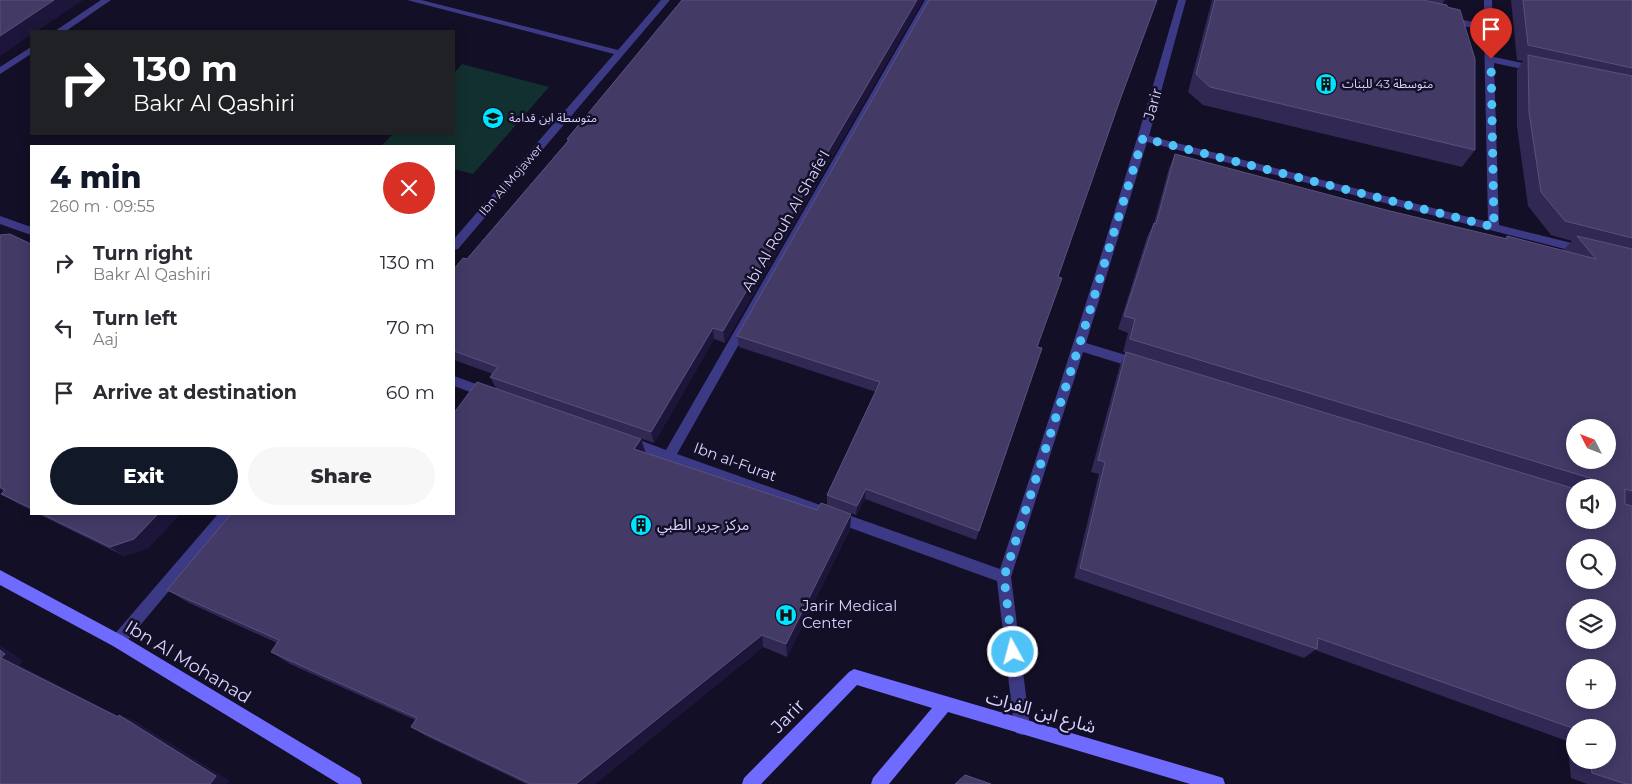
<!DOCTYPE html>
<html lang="en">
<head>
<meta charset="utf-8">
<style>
	body { margin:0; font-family:Montserrat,"Noto Sans Arabic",sans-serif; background:#f7f7f7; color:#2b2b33; height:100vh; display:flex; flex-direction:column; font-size:19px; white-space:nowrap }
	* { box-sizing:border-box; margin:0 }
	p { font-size:16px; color:#7c7c81 }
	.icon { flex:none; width:28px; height:28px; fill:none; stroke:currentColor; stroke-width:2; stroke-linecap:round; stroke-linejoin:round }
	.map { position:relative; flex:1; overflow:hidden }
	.details { position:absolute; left:30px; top:145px; width:425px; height:370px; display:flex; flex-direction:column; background:#fff; border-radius:0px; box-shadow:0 2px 12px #0003 }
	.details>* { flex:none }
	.hud { position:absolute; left:30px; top:30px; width:425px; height:105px; border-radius:0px; box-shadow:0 2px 12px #0003; background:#202124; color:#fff; overflow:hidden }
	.needle { width:32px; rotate:312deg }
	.buttons { position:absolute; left:1566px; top:419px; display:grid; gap:10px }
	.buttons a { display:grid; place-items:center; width:50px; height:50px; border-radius:50%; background:#fff; box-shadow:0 2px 12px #0003; font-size:25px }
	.pin { position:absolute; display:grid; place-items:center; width:42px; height:42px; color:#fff; margin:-51px -21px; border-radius:50% 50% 50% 0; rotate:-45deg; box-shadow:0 0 5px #0007 }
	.pin .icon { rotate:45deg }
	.me { position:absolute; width:55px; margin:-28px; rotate:353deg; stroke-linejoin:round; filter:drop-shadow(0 0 4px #0008) }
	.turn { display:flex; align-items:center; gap:18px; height:105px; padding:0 20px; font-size:22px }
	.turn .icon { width:65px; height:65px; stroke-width:2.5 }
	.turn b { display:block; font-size:35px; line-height:42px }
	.round { display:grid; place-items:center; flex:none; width:52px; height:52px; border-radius:26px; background:#f7f7f7 }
	.head { display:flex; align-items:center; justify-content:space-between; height:85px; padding:0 20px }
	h1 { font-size:30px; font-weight:800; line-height:38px; color:#111827 }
	.button { display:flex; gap:10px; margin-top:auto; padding:10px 20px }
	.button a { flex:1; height:58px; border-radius:30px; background:#111827; color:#fff; font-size:20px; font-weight:800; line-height:58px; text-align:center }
	.button a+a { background:#f7f7f7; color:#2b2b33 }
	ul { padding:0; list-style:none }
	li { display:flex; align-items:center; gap:15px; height:65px; padding:0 20px }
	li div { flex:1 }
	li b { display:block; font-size:19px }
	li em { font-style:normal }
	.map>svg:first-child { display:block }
	.green { fill:#12302f }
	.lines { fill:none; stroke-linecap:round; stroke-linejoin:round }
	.street { fill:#3d3a85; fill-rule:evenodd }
	.secondary { fill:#6f6bff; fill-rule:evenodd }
	.wall { fill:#312854; fill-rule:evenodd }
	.shaded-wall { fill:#1d163a }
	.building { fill:#433a66; stroke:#5a527e; fill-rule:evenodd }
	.route { stroke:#4fc3f7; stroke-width:9; stroke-dasharray:0 16.2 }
	.labels { text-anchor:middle; stroke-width:5; stroke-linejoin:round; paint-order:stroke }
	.far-poi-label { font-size:12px; fill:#d9d4ff; stroke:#130f26; text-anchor:start }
	.far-street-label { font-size:12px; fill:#d9d4ff; stroke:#130f26 }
	.street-label { font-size:15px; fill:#d9d4ff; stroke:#130f26 }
	.poi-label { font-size:15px; fill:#d9d4ff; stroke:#130f26; text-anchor:start }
	.near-street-label { font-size:18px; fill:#d9d4ff; stroke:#130f26 }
</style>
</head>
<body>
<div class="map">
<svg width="1632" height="784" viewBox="0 0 1632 784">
	<rect width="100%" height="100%" fill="#130f26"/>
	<path class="green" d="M 462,64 L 549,87 L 473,174 L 454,169 L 454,146 L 381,146 L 393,134 L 454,134 L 454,73 Z"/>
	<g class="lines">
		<g class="street">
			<path d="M 101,0 L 111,0 L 66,31 L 55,31 Z"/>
			<path d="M 407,0 L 421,0 L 618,50 L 661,0 L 670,0 L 458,249 L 454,250 L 454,239 L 614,54 Z"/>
			<path d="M 925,0 L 933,0 L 677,454 L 1000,569 C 1062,380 1123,191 1178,0 L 1186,0 L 1149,136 L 1488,222 L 1484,30 L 1447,23 L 1443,20 L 1447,17 L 1484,24 L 1484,0 L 1492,0 L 1494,57 L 1537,66 L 1542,69 L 1537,72 L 1494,63 L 1499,225 L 1584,246 L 1590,250 L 1584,254 L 1147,142 L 1086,343 L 1142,360 L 1144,364 L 1142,368 L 1138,369 L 1083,352 L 1011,577 L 1030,727 L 1028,733 L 1022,735 L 1016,733 L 1014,727 L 997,581 L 624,446 L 623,442 L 624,438 L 629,436 L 666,450 Z"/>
			<path d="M 31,47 L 31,54 L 0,74 L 0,67 Z"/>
			<path d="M 0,216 L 31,227 L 31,235 L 0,224 Z"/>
			<path d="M 454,376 L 493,390 L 495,394 L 493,398 L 489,399 L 454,386 Z"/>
			<path d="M 218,514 L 233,514 L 123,646 L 118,648 L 113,646 L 111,641 L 113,636 Z"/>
		</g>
		<g class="secondary">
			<path d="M 0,570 L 123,636 L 360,778 L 362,784 L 339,784 L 113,646 L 0,585 Z"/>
			<path d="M 854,669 L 1217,776 L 1223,778 L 1225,784 L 1190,784 L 948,712 L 889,784 L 871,784 L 873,778 L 932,708 L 857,685 L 761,784 L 742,784 L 744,778 L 849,672 Z"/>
		</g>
	</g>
	<g class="wall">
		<path d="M 682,0 L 923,0 L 725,343 L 714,339 L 654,443 L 587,420 L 641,439 L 646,453 L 817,510 L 851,514 L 850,529 L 787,657 L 763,647 L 595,784 L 526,784 L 426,736 L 411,727 L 415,720 L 290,664 L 271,652 L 277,643 L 189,603 L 167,590 L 454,514 L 496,388 L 490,377 L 493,374 L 454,360 L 454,269 L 467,259 L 567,142 L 567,139 Z"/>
		<path d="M 1212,0 L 1445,0 L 1442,4 L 1447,7 L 1475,150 L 1462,167 L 1203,105 L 1188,92 Z"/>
		<path d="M 1511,0 L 1632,0 L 1632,784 L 1587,784 L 1571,778 L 1567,741 L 1315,650 L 1304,658 L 1074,578 L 1099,474 L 1091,472 L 1120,365 L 1126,353 L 1123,352 L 1128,333 L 1118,329 L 1147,237 L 1154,223 L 1169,168 L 1175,154 L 1386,210 L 1504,239 L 1507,236 L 1563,251 L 1563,250 L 1572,241 L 1551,235 L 1528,206 L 1517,127 L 1517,70 L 1523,61 L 1517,60 ZM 1575,488 L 1608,488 L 1575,520 ZM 1575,728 L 1608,728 L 1608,760 L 1575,760 Z"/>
		<path d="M 1116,110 L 1058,277 L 1037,347 L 1042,348 L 976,540 L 865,499 L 856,515 L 827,505 L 827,495 L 876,392 L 739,347 L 737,336 Z"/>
		<path d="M 0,235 L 31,244 L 31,510 L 17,503 L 1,494 L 4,491 L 0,489 Z"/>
		<path d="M 38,514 L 180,514 L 148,548 L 124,556 Z"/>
	</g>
	<g class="shaded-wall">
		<path d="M 54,0 L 83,0 L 37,31 L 31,31 L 31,35 L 0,56 L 0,36 Z"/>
		<path d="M 917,0 L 923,0 L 725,343 L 723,331 Z"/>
		<path d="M 713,328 L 714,339 L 654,443 L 651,432 Z"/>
		<path d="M 641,439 L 646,455 L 634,449 Z"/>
		<path d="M 866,489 L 865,499 L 856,515 L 857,506 Z"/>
		<path d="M 158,514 L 180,514 L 148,548 L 124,556 L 110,547 Z"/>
		<path d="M 851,514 L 850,529 L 787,657 L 786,644 Z"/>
		<path d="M 762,635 L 763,647 L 595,784 L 576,784 Z"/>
		<path d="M 0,645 L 23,661 L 19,665 L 127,720 L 119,715 L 135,721 L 230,781 L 227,784 L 210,784 L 118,717 L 1,658 Z"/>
	</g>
	<g class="building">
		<path d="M 0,0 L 54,0 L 0,36 Z"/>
		<path d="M 682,0 L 917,0 L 723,331 L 713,328 L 651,432 L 490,377 L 498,367 L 454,351 L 454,269 L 463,258 L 467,259 L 569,140 L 567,139 Z"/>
		<path d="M 929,0 L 1157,0 L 1121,97 L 1058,277 L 1062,278 L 1037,347 L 1042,348 L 979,531 L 866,489 L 857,506 L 827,495 L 880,382 L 737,336 Z"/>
		<path d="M 1215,0 L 1422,0 L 1447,5 L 1447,7 L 1460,10 L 1475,59 L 1475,150 L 1210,87 L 1196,74 Z"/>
		<path d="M 1523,0 L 1632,0 L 1632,68 L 1528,45 Z"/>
		<path d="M 1528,55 L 1632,76 L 1632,238 L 1565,221 L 1541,192 L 1529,112 Z"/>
		<path d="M 1175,154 L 1386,210 L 1507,239 L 1507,236 L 1596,259 L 1577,236 L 1632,249 L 1632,491 L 1625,489 L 1625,504 L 1632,506 L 1632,784 L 1626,784 L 1592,773 L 1590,760 L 1608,760 L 1608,728 L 1575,728 L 1575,729 L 1318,638 L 1317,649 L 1080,568 L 1105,462 L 1098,460 L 1126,352 L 1575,489 L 1575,520 L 1608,520 L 1608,488 L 1594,488 L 1593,479 L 1130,339 L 1135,319 L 1124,316 L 1154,223 L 1156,224 ZM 1575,428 L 1608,428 L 1608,460 L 1575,460 ZM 1575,548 L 1608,548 L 1608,580 L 1575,580 ZM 1575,608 L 1608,608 L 1608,640 L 1575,640 ZM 1575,668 L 1608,668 L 1608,700 L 1575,700 Z"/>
		<path d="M 10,234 L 31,244 L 31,508 L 1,494 L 5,490 L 0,487 L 0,235 Z"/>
		<path d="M 477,382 L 641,439 L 634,449 L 817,510 L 821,503 L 851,514 L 786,644 L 762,635 L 576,784 L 531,784 L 411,727 L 417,718 L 271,652 L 279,640 L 167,590 L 231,514 L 454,514 L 454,413 Z"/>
		<path d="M 42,514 L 158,514 L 134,539 L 110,547 Z"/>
		<path d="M 0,650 L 5,654 L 1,658 L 118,717 L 119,715 L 216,776 L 210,784 L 0,784 Z"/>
		<path d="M 965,775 L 991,784 L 955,784 Z"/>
	</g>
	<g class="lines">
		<path class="route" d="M 1013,652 L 1004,577 L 1079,346 L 1143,138 L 1494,227 L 1491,59"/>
	</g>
	<defs>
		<g id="building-disc" transform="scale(1.125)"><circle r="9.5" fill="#00e5ff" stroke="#130f26"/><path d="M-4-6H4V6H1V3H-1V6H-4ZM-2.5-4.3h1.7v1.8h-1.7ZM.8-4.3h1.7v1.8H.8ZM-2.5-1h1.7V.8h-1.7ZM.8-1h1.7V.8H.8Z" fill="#111"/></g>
		<g id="school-disc" transform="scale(1.125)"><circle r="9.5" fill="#00e5ff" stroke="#130f26"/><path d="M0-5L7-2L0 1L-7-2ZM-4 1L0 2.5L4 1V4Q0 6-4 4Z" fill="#111"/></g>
		<g id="hospital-disc" transform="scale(1.125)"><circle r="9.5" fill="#00e5ff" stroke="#130f26"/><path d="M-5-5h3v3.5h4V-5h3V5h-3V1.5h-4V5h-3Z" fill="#111"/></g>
	</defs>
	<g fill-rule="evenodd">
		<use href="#building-disc" x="1326" y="84"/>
		<use href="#school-disc" x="493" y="118"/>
		<use href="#building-disc" x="641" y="525"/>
		<use href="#hospital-disc" x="786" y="615"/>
	</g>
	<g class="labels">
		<g class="far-poi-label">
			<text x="1342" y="88">متوسطة 43 للبنات</text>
			<text x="509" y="122">متوسطة ابن قدامة</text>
		</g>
		<g class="far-street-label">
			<text transform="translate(511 180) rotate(-49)" y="4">Ibn Al Mojawer</text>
		</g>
		<g class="street-label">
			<text transform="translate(1153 104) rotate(-74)" y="5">Jarir</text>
			<text transform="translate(786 221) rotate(-60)" y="5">Abi Al Rouh Al Shafe'I</text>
			<text transform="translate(735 462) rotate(20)" y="5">Ibn al-Furat</text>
		</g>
		<g class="poi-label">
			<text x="657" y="530">مركز جرير الطبي</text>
			<text x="802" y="611">Jarir Medical<tspan x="802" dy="17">Center</tspan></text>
		</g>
		<g class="near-street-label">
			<text transform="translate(188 662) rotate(31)" y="6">Ibn Al Mohanad</text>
			<text transform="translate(1041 712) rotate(16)" y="6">شارع ابن الفرات</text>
			<text transform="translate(788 716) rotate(-46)" y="6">Jarir</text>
		</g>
	</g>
</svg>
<div class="buttons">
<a><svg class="needle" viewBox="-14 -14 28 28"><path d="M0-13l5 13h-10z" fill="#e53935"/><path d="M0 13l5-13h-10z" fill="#7c7c81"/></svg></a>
<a><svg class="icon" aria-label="sound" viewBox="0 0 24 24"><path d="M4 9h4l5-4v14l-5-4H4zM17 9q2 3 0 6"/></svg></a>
<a><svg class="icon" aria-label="search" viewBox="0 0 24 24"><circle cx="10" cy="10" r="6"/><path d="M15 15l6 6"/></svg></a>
<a><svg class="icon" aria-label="layers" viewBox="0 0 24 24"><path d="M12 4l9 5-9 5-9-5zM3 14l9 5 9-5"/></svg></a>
<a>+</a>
<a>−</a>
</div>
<div class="pin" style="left:1491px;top:59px;background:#d93025"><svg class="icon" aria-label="arrive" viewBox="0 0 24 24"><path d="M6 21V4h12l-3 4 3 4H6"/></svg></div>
<svg class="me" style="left:1013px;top:652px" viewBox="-20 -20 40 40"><circle r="17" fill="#4fc3f7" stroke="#fff" stroke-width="3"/><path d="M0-11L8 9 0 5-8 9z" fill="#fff"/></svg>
<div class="hud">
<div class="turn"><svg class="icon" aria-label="right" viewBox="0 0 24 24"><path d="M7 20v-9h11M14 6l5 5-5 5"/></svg><div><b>130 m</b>Bakr Al Qashiri</div></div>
</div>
<section class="details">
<div class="head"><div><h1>4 min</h1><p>260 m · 09:55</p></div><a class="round" style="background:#d93025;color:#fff"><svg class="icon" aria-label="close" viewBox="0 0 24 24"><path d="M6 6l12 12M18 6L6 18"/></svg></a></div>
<ul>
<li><svg class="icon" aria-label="right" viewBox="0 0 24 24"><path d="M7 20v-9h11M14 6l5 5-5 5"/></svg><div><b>Turn right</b><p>Bakr Al Qashiri</p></div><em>130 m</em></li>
<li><svg class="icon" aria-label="left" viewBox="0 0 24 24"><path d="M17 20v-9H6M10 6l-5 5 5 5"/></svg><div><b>Turn left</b><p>Aaj</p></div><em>70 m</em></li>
<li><svg class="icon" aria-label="arrive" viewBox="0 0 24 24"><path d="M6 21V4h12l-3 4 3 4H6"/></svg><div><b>Arrive at destination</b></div><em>60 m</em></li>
</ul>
<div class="button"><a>Exit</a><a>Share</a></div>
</section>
</div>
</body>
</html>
